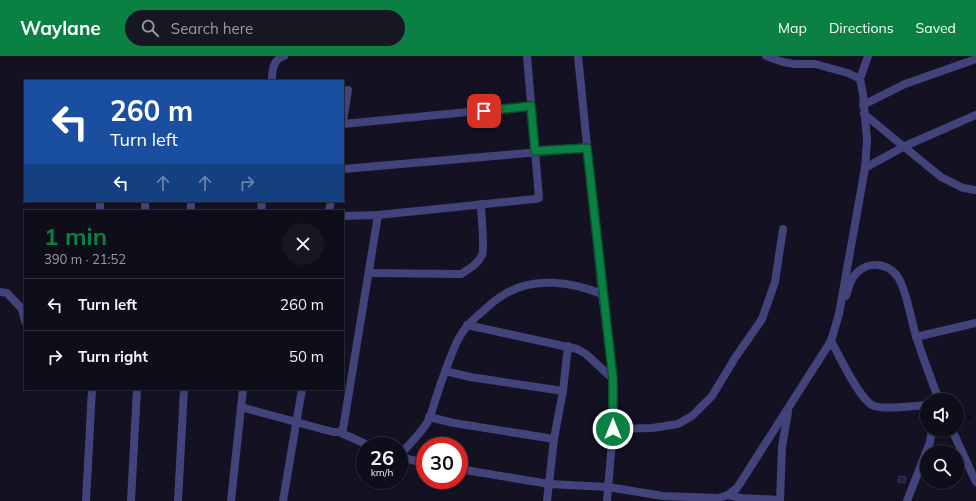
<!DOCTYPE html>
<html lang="en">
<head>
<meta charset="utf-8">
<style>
	body { margin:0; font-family:Mulish,sans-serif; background:#171623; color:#f1f3f6; height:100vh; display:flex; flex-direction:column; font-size:15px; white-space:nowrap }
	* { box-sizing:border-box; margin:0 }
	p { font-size:13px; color:#9b9ca2 }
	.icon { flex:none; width:22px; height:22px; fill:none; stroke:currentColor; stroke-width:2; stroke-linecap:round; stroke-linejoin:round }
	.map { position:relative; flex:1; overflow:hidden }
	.sheet { position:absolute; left:24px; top:154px; width:320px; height:180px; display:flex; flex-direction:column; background:#0e0d1a; border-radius:0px; box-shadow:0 1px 3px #0004,0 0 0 1px #2e2d39 }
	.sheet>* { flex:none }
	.top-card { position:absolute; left:24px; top:24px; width:320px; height:122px; border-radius:0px; box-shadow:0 1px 3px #0004,0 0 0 1px #2e2d39; background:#1a4fa0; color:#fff; overflow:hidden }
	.controls { position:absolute; left:920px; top:337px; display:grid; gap:8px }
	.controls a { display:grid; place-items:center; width:44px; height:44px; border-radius:50%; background:#0e0d1a; box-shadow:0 1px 3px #0004,0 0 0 1px #2e2d39; font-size:20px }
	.speed { position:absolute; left:356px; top:381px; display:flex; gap:8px; font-size:20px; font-weight:700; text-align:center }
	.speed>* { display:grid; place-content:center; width:52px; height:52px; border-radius:50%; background:#0e0d1a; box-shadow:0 1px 3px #0004,0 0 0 1px #2e2d39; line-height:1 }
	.speed small { font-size:10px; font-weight:400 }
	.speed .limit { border:6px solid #d22; background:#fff; color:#111 }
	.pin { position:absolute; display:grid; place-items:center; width:34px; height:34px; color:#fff; margin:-17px; border-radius:8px; box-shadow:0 2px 6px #0006 }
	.me { position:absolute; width:44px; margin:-22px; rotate:0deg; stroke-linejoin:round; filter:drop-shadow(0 0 3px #0008) }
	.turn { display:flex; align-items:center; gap:14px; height:84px; padding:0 20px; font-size:18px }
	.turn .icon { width:52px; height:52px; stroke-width:2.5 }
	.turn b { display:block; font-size:28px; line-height:34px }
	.lanes { display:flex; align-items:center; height:38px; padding:0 20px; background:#0003; justify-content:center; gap:20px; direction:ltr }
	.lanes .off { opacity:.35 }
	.round { display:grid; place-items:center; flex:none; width:42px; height:42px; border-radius:21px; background:#171623 }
	.head { display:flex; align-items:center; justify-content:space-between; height:68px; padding:0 20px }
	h1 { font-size:24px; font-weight:700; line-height:30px; color:#0b8043 }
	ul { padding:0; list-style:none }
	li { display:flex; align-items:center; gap:12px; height:52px; padding:0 20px; border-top:1px solid #2e2d39 }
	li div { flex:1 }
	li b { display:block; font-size:15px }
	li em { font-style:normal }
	header { display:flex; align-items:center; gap:24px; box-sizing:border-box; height:56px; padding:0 20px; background:#0b8043; color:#fff }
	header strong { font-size:19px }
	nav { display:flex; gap:22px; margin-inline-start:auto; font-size:14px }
	.search { width:280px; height:36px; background:#171623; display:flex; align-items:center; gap:10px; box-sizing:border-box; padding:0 14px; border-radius:22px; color:#9b9ca2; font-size:15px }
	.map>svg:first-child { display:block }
	.shadow { fill:#0007 }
	.building { fill:#241f40; stroke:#3b3469 }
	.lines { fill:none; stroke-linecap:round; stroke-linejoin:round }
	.street { stroke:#42437b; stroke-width:8 }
	.route-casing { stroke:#07532c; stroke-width:10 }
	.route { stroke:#0b8043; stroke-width:7 }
</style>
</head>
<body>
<header>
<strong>Waylane</strong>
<div class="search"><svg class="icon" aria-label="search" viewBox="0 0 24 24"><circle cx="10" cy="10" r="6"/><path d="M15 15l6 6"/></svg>Search here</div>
<nav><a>Map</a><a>Directions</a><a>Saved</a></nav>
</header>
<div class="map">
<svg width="976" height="445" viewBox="0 0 976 445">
	<rect width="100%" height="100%" fill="#131122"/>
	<path class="shadow" d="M 967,360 L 970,360 L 971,363 L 968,363 Z"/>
	<path class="building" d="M 899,420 L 906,421 L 905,427 L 898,426 Z"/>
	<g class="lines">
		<g class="street">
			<path d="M 578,0 L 602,238 L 613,323 L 613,373 L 607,445"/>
			<path d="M 860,23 L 868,0"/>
			<path d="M 272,25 C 272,15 273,3 284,0"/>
			<path d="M 863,49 L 905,28 L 976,3"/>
			<path d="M 864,58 L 941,121 L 963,132 L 976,134"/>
			<path d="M 343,65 L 348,34"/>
			<path d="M 343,68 L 531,50"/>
			<path d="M 865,112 L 905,90 L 976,59"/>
			<path d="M 343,113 L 587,92"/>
			<path d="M 100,155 L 100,145"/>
			<path d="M 145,155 L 145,145"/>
			<path d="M 191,155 L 191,145"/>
			<path d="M 261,155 L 262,145"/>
			<path d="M 329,155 L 331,145"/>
			<path d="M 343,160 L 378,159 L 535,143 L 539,142 L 527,0"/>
			<path d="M 369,217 L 461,218 C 469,213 478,208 482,199 C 485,192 481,158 481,148"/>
			<path d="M 0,236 L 7,237 L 22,253 L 25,265"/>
			<path d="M 846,240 C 848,234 850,225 854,220 C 868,202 893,207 901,227 C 908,243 911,263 916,280 C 923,302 931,323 939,344"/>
			<path d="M 467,269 L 577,293 L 586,298 L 613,323"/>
			<path d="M 916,281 L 976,267"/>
			<path d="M 831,285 C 839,299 860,345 874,350 C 885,354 914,350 927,349"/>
			<path d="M 445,315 L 470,321 L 563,335"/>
			<path d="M 241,351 L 333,376 L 339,376 L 343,373 L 378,159"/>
			<path d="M 429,361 L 454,367 L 554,383"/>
			<path d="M 613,373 L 652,372 L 678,368 L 692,360 L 712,340 L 735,302 L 762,263 L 775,226 L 783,173"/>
			<path d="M 952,374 L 976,426"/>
			<path d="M 339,376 L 370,390"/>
			<path d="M 399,400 C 408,390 419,379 427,367 C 432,358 434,346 438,336 C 443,320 449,305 455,290 C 462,274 470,266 483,255 C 490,249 497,242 505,238 C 534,220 572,226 602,238"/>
			<path d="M 399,401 L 425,407"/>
			<path d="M 459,413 L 549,428 L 608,431 L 663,440 L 718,442 L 728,439 L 737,432 L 831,285 L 839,258 L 865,112 L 867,84 L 863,38 L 860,23 L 848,17 L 815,8 L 794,8 L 783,6 L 766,0"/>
			<path d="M 728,439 L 741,442 L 780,444"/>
			<path d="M 86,445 L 92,333"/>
			<path d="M 131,445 L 137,333"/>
			<path d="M 178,445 L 184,333"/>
			<path d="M 231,445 L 243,333"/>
			<path d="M 283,445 L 302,333"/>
			<path d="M 547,445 L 554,383 L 563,335 L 568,290"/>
			<path d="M 780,445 L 782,391 L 788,356"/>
			<path d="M 907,445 L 930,386 L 932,374"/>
		</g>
	</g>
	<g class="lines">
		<g class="route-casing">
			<path id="route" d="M 484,55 L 531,50 L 535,95 L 587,92 L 613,323 L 613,373"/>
		</g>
		<use href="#route" class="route"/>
	</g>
</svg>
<div class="controls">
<a><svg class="icon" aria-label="sound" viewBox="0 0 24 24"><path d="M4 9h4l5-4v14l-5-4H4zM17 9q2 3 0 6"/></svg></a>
<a><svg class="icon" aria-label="search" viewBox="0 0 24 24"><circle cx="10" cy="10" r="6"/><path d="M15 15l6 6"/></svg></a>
</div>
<div class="speed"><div>26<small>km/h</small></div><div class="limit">30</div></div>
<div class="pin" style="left:484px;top:55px;background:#d93025"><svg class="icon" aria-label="arrive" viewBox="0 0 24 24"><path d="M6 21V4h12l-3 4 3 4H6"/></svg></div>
<svg class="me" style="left:613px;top:373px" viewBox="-20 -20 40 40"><circle r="17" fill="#0b8043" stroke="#fff" stroke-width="3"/><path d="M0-11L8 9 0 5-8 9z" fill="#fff"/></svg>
<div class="top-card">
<div class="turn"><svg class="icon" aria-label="left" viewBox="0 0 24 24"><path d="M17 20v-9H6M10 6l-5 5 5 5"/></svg><div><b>260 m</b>Turn left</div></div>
<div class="lanes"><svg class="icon" aria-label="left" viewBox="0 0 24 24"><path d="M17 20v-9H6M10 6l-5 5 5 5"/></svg><svg class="icon off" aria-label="ahead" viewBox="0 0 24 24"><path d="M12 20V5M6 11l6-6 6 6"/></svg><svg class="icon off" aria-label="ahead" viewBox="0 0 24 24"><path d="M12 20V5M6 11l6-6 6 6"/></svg><svg class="icon off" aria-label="right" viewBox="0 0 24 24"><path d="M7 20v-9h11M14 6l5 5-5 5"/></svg></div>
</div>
<section class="sheet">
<div class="head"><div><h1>1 min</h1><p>390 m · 21:52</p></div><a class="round"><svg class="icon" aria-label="close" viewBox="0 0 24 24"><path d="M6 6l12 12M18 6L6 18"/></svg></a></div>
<ul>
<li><svg class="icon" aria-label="left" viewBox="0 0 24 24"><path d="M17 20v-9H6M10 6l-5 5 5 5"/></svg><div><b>Turn left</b></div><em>260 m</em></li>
<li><svg class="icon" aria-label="right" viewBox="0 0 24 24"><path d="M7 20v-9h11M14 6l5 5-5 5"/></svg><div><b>Turn right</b></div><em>50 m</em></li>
</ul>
</section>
</div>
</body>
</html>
